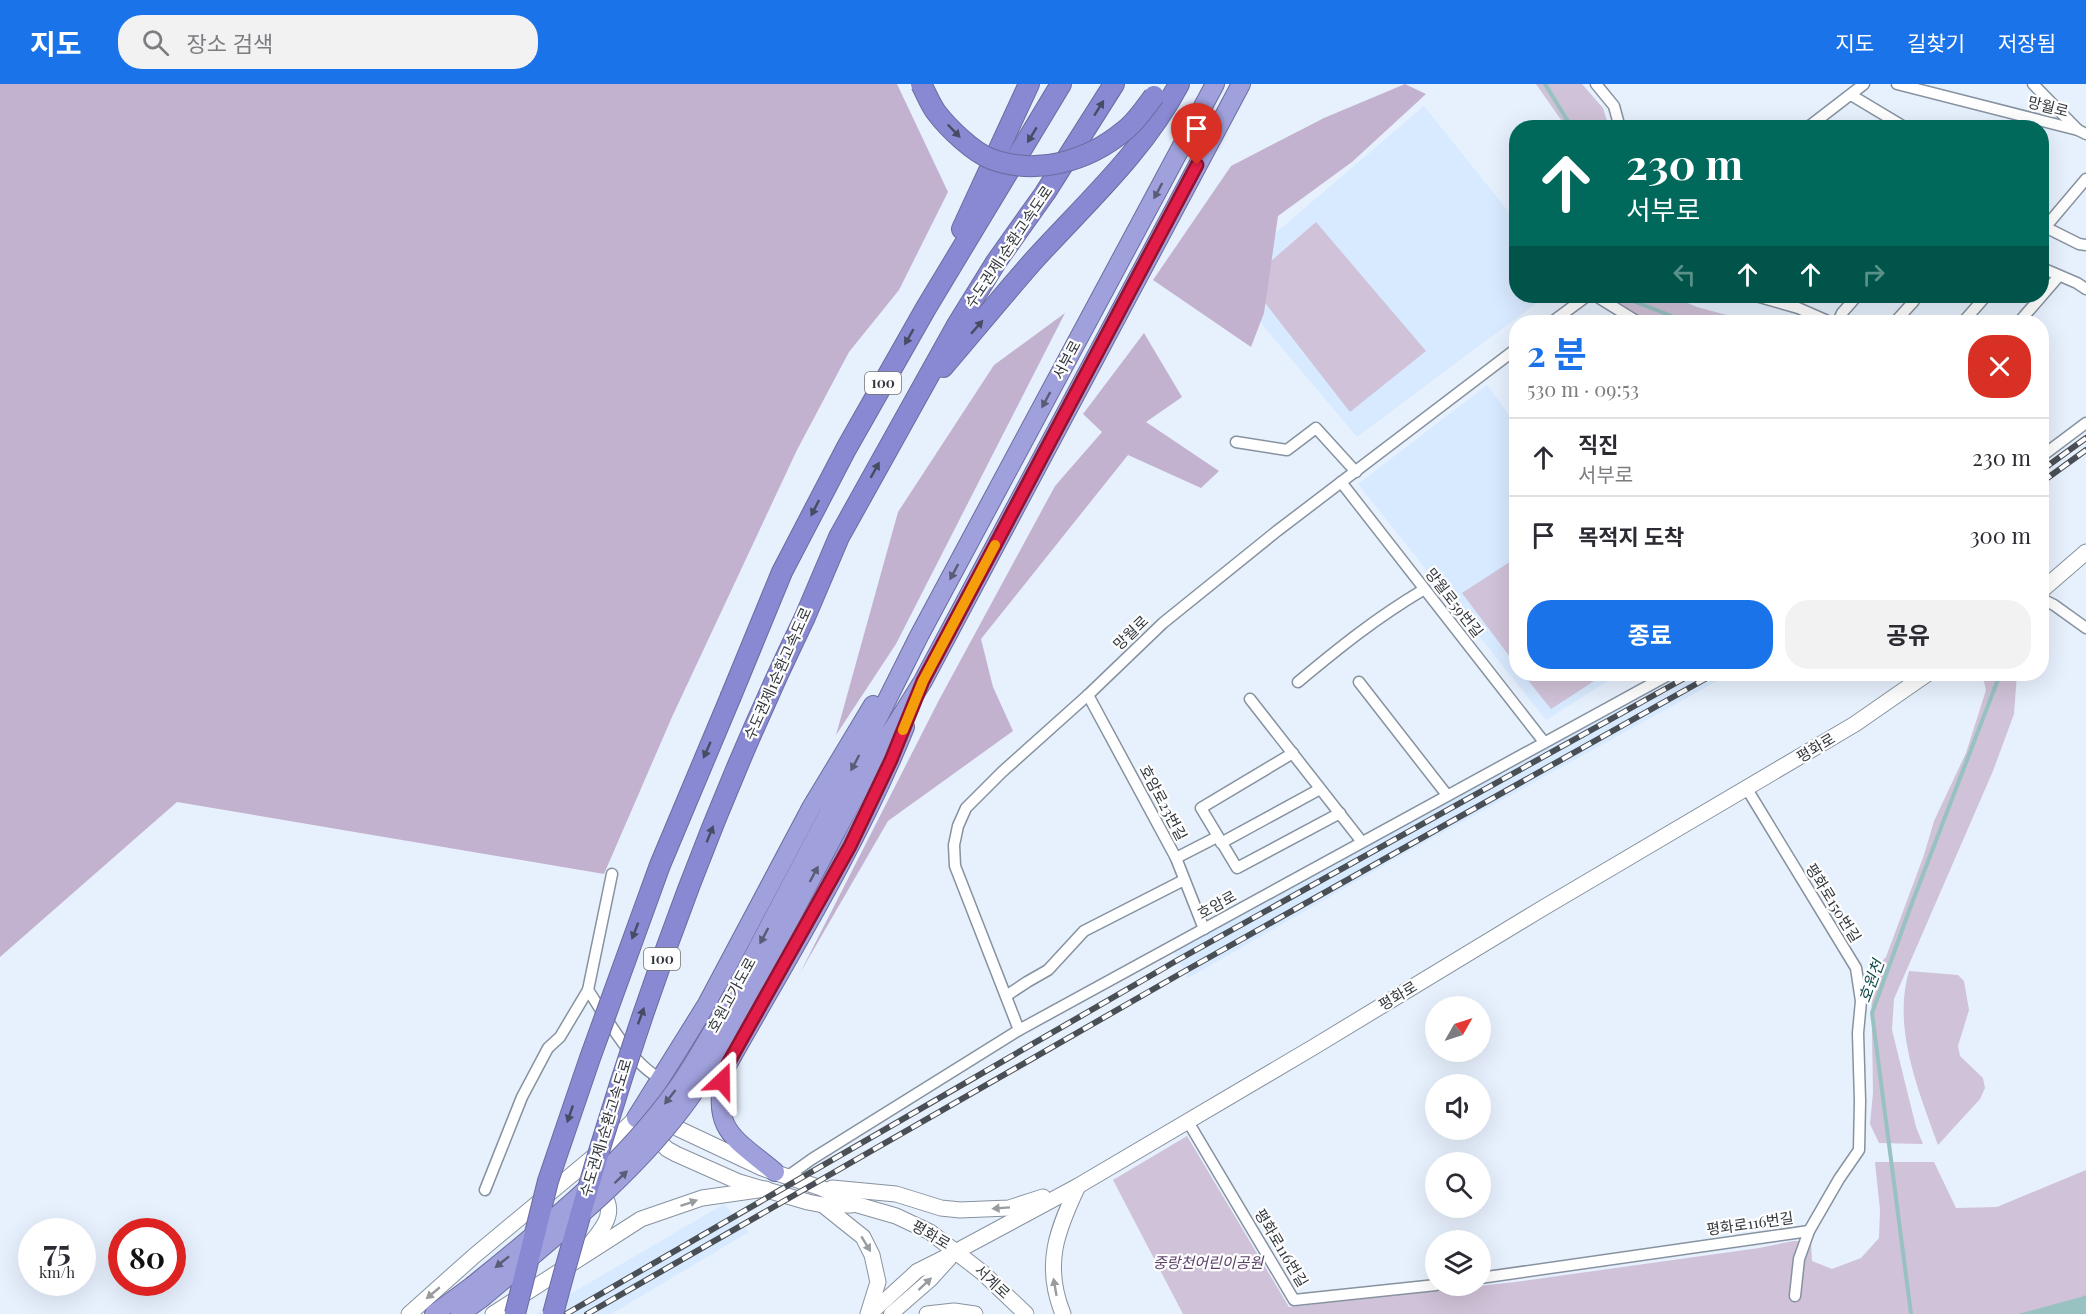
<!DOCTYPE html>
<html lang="ko">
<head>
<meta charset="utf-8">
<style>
	body { margin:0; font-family:"Playfair Display","Noto Sans KR",serif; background:#f2f2f3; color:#2b2b33; height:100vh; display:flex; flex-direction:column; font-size:22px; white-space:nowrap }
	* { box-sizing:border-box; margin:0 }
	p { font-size:20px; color:#7c7c81 }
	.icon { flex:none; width:33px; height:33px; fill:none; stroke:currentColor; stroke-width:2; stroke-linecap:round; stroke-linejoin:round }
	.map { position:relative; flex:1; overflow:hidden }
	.side { position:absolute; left:1509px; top:231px; width:540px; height:366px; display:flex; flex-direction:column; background:#fff; border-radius:24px; box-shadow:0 6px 24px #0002 }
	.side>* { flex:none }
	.guide { position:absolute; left:1509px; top:36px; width:540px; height:183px; border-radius:24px; box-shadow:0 6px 24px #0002; background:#00695c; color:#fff; overflow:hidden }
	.needle { width:39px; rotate:51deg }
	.controls { position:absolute; left:1425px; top:912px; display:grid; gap:12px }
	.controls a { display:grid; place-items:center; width:66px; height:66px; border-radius:50%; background:#fff; box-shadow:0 6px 24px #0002; font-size:30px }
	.speed { position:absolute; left:18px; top:1134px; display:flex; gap:12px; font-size:30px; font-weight:700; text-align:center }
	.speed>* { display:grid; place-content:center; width:78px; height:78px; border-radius:50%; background:#fff; box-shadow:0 6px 24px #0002; line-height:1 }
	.speed small { font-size:15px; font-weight:400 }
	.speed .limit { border:9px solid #d22; background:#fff; color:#111 }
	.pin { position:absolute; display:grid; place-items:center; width:51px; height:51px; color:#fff; margin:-62px -26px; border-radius:50% 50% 50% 0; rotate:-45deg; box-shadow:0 0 6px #0007 }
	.pin .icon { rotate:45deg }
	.me { position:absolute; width:66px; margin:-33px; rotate:23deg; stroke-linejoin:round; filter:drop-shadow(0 0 4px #0008) }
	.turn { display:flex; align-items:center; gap:21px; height:126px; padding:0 18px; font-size:27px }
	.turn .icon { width:78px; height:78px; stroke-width:2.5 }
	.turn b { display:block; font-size:42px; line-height:51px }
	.lanes { display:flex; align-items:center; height:57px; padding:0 18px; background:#0003; justify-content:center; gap:30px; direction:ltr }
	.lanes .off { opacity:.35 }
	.round { display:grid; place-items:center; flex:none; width:63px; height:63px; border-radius:24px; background:#f2f2f3 }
	.summary { display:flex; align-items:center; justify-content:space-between; height:102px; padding:0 18px }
	h1 { font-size:36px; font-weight:700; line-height:45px; color:#1a73e8 }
	.button { display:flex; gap:12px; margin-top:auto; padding:12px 18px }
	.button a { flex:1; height:69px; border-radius:24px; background:#1a73e8; color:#fff; font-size:24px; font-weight:700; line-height:69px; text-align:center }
	.button a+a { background:#f2f2f3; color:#2b2b33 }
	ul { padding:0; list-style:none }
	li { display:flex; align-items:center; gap:18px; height:78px; padding:0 18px; border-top:2px solid #e1e1e2 }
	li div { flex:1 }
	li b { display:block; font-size:22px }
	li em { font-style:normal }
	header { display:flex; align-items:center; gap:36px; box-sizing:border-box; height:84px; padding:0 30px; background:#1a73e8; color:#fff }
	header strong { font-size:28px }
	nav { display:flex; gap:33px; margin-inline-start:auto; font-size:21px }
	.search { width:420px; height:54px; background:#f2f2f3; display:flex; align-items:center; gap:15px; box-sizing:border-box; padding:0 21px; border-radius:24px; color:#7c7c81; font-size:22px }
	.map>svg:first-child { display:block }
	.built { fill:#d8eaff }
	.green { fill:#d0c2d8 }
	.forest { fill:#c3b2cf }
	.water { fill:#97c2c1 }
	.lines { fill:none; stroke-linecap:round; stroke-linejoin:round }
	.stream { stroke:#97c2c1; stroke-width:4 }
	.minor-casing { stroke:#8792a0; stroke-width:13 }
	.tertiary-casing { stroke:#8792a0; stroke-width:16 }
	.secondary-casing { stroke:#8792a0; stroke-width:17 }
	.trunk-casing { stroke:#6a6c9f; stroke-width:20 }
	.motorway-casing { stroke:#6a6c9f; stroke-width:22 }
	.minor { stroke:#fff; stroke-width:10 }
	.tertiary { stroke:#fff; stroke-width:14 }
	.secondary { stroke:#fff; stroke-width:15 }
	.trunk { stroke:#a0a0dc; stroke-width:18 }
	.motorway { stroke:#8888d3; stroke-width:20 }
	.rail-casing { stroke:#494f55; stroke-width:6 }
	.rail { stroke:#fdfdfd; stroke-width:4; stroke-dasharray:11; stroke-linecap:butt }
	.trunk-bridge-casing { stroke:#6a6c9f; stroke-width:20; stroke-linecap:butt }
	.motorway-bridge-casing { stroke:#6a6c9f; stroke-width:22; stroke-linecap:butt }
	.trunk-bridge { stroke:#a0a0dc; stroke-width:18 }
	.motorway-bridge { stroke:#8888d3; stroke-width:20 }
	.oneway { fill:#484c63 }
	.oneway2 { fill:#595c75 }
	.oneway3 { fill:#999c9e }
	.route-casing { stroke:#92132f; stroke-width:15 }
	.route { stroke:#e11d48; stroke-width:10 }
	.slow { stroke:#f59e0b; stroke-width:10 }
	.labels { text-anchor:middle; stroke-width:4.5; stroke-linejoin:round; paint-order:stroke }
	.shield { fill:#fdfdfd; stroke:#707377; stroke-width:1.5 }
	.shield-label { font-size:14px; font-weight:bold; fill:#33383e }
	.street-label { font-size:15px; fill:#33383e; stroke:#fdfdfd }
	.park-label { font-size:15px; font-style:italic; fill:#5c416b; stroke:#fdfdfd }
	.water-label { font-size:16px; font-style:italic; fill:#0d4d4c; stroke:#fdfdfd }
</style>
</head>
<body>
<header>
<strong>지도</strong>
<div class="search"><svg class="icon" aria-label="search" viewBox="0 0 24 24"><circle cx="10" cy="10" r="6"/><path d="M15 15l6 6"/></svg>장소 검색</div>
<nav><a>지도</a><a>길찾기</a><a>저장됨</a></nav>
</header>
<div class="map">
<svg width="2086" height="1230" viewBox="0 0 2086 1230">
	<rect width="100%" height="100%" fill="#e7f1fd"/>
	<g class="built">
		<path d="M 1424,22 L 1516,137 L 1516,212 L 1546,212 L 1357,353 L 1223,194 Z"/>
		<path d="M 1487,301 L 1516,340 L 1516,590 L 1619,590 L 1546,636 L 1358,400 Z"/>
		<path d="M 1681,590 L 1730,590 L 1404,770 L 1188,894 L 1173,866 Z"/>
		<path d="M 724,1120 L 749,1148 L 611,1230 L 536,1230 Z"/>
	</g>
	<g class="green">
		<path d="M 1536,0 L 1582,0 L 1603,24 L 1609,43 L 1566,43 Z"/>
		<path d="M 1316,138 L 1426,267 L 1350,328 L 1248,197 Z"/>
		<path d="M 1608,212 L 1671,212 L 1697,223 L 1738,234 L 1777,236 L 1785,238 L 1650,238 Z"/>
		<path d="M 1516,474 L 1516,581 L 1462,509 Z"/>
		<path d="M 1523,590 L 1605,590 L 1551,625 Z"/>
		<path d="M 1982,590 L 2017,590 L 2014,630 L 1993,687 L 1894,915 L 1892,946 L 1916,1043 L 1923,1060 L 1879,1059 L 1870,1040 L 1873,1009 L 1871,889 L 1886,873 L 1924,771 L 1934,737 L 1966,669 L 1986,606 Z"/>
		<path d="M 1909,887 L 1958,891 L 1964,897 L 1969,926 L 1958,962 L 1960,972 L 1983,994 L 1985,1004 L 1980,1015 L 1938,1061 C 1919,1008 1892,944 1909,887 Z"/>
		<path d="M 1187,1052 L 1289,1223 L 1515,1198 L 1759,1164 L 1793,1157 L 1811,1157 L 1812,1177 L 1832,1185 L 1861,1174 L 1879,1154 L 1880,1126 L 1875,1078 L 1934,1078 L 1956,1124 L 1997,1123 L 2086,1086 L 2086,1230 L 1183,1230 L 1113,1096 Z"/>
	</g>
	<g class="forest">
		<path d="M 0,0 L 897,0 L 948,108 L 899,206 L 849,268 L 797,366 L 672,633 L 604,790 L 177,718 L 0,873 Z"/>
		<path d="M 1405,0 L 1426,10 L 1352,78 L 1278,132 L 1264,229 L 1251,263 L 1153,196 L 1231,82 L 1324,34 Z"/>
		<path d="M 1065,229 L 896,560 L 836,651 L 898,428 L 994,281 Z"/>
		<path d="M 1144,249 L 1182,313 L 1146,338 L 1219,387 L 1201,404 L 1128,371 L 981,555 L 993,603 L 1013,647 L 888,737 L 800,889 L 939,616 L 1055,402 L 1102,348 L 1083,330 Z"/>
	</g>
	<path class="water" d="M 2086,1211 L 2086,1230 L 2018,1230 L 2081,1213 Z"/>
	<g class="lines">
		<g class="stream">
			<path d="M 1545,0 L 1572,44"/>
			<path d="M 1626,212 L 1628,215 L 1687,238"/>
			<path d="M 1911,1230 L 1872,929 L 1912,819 L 1997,598 L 1996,590"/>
		</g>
		<g class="minor-casing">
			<g id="minor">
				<path d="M 1596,0 L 1614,22 L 1620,44"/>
				<path d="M 1897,0 L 2078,46 L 2086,50"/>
				<path d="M 2033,0 L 2078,46"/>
				<path d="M 1851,11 L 1906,44"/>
				<path d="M 1807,44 L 1864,0"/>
				<path d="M 2045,143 L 2079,160 L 2086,161"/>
				<path d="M 2042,147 L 2086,95"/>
				<path d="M 2042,184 L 2077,199 L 2086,205"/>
				<path d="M 1596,212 L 1638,238"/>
				<path d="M 1756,212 L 1798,224 L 1830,238"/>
				<path d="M 1552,238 L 1587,212"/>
				<path d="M 1838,238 L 1842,229 L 1857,212"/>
				<path d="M 1895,238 L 1914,217"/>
				<path d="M 1963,238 L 1986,212"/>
				<path d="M 2019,238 L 2059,192"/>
				<path d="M 1236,358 L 1287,366 L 1316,344 L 1356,388"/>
				<path d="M 2042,372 L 2086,339"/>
				<path d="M 1341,398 L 1544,658"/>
				<path d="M 2042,515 L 2054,521 L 2086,544"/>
				<path d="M 1298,598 C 1340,563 1376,534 1423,506"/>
				<path d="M 1359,598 L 1447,711"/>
				<path d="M 1088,611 L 1176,774 L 1204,845"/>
				<path d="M 1250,615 L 1362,758"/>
				<path d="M 1293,669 L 1201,724 L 1237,784 L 1340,729"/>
				<path d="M 1747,705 L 1856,884 L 1861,917 L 1858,949 L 1860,1017 L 1859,1066 L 1839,1095 L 1809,1147 L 1799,1175 L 1795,1212"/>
				<path d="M 1221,759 L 1320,705"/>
				<path d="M 1176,774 L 1217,753"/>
				<path d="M 588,906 C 606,933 632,981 660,994"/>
				<path d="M 1006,912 L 1027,898 L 1048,886 L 1084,847 L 1184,796"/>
				<path d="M 1019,946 L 955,782 L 954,761 L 958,742 L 966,724 L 1002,688 L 1088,611 L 1163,539 L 1277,447 L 1516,265"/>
				<path d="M 1187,1036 L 1294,1216 L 1436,1201"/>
				<path d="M 788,1092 L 812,1075 L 1019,946 L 1670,590"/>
				<path d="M 485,1106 L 522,1013 L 548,964 L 560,953 L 588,906 L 612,790"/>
				<path d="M 1480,1194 L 1809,1147"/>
			</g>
		</g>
		<g class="tertiary-casing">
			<g id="tertiary">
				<path d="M 870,1230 L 917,1187 L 957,1167"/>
				<path d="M 891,1230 L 930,1196 L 950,1174"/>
			</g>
		</g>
		<g class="secondary-casing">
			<g id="secondary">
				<path d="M 2042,506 L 2086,468"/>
				<path d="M 660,1036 L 666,1036 L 679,1045 L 762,1084 L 821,1104 L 858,1121 L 896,1132 L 930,1148 L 983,1189 L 1026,1230"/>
				<path d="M 649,1047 L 667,1065 L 676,1070 L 739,1098 L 808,1118 L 823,1121 L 852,1121"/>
				<path d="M 832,1104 L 896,1110 L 941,1124 L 960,1126 L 1009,1124 L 1043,1113"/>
				<path d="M 823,1121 L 863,1153 L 872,1171 L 878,1198 L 868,1230"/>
				<path d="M 585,1166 C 601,1146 623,1126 596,1104"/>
				<path d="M 957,1167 L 1078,1102 L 1312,964 L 1543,824 L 1855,640 L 1927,590"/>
				<path d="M 409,1230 L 474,1172 L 611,1058 L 636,1034"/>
				<path d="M 493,1230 L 641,1135 L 702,1114 L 766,1105"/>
				<path d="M 927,1230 L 954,1227 L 975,1230"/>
				<path d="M 1063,1230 C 1043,1181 1057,1146 1078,1102"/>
			</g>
		</g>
		<g class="trunk-casing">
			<g id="trunk">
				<path d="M 734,909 L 863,664 L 919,552 L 1215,0"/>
				<path d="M 747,916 L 876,672 L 923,597 L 1241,0"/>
				<path d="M 636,1034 L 707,920 L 811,724 L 873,621"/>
				<path d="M 775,1088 C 732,1052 711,1047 725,985 C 788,873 857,762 905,643"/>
				<path d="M 434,1230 L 472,1202"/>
				<path d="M 460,1230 L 482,1214"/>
			</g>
		</g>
		<g class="motorway-casing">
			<g id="motorway">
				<path d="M 962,145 L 1029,0"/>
				<path d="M 943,283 C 974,247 1004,210 1035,175 C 1086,119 1143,68 1179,0"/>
				<path d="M 805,533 L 839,453 L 957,241 L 996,178 L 1045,109 L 1114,0"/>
				<path d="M 731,612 L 782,488 L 846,365 L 926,224 L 1061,0"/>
			</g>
		</g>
		<use href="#minor" class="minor"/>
		<use href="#tertiary" class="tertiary"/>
		<use href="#secondary" class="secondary"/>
		<use href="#trunk" class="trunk"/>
		<use href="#motorway" class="motorway"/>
		<g class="rail-casing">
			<g id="rail">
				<path d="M 2042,386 L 2086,354"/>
				<path d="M 2042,398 L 2086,366"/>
				<path d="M 566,1230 L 1176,877 L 1692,590"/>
				<path d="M 587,1230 L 1185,887 L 1714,590"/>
			</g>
		</g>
		<use href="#rail" class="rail"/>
		<g class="trunk-bridge-casing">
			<g id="trunk-bridge">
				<path d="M 472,1202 C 546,1142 623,1081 678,1003 C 699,973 716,941 734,909"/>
				<path d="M 482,1214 C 555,1152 633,1093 689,1015 C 711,984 728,949 747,916"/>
			</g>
		</g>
		<g class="motorway-bridge-casing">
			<g id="motorway-bridge">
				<path d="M 921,0 C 926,9 930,20 936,28 C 948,44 973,68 991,75 C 1037,92 1088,77 1124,47 C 1136,38 1145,24 1154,12"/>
				<path d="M 515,1230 L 548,1097 L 590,974 L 660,781 L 731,612"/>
				<path d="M 553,1230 C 616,991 697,756 805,533"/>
			</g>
		</g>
		<use href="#trunk-bridge" class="trunk-bridge"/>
		<use href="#motorway-bridge" class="motorway-bridge"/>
	</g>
	<defs><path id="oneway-solid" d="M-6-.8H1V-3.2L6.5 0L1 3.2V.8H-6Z" transform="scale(1.5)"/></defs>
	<g class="oneway">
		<use href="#oneway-solid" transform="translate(1099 24) rotate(-58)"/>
		<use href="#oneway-solid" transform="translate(954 47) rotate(46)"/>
		<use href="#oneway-solid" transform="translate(1032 51) rotate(121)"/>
		<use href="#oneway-solid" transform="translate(977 243) rotate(-49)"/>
		<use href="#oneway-solid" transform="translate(909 253) rotate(120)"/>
		<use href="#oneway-solid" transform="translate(875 386) rotate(-61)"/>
		<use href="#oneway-solid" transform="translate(815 424) rotate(117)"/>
		<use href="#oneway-solid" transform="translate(707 666) rotate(114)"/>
		<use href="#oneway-solid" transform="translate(710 750) rotate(-68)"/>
		<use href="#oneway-solid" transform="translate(635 847) rotate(111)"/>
		<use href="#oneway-solid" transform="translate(641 932) rotate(-70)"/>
		<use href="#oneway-solid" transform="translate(570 1030) rotate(109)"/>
	</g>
	<g class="oneway2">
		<use href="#oneway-solid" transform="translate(1158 107) rotate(118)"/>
		<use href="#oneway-solid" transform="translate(1046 316) rotate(118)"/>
		<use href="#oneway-solid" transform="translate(954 488) rotate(118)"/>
		<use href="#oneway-solid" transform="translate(855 679) rotate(118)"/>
		<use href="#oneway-solid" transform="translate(814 790) rotate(-62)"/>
		<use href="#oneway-solid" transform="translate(764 852) rotate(118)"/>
		<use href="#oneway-solid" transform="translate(670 1013) rotate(128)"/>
		<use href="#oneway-solid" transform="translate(621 1093) rotate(-44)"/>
		<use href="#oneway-solid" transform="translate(502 1178) rotate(141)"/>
	</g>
	<g class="oneway3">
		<use href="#oneway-solid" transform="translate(689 1119) rotate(-19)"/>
		<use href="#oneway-solid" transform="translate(1001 1124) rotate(176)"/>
		<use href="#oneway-solid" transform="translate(866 1160) rotate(59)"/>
		<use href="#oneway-solid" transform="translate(925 1200) rotate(-43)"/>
		<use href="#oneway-solid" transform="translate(1055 1203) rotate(-100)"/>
		<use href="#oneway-solid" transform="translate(433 1209) rotate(140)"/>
	</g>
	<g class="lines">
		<g class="route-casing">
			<path id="route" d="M 722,997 L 725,985 L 850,762 L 891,676 L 923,597 L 1197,81"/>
		</g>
		<use href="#route" class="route"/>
		<path class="slow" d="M 903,646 L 923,597 L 995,461"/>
	</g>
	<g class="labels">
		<g class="shield">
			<rect x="865" y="288" width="36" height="22" rx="4.5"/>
			<rect x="644" y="864" width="36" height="22" rx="4.5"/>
		</g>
		<g class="shield-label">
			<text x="883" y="304">100</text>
			<text x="662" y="880">100</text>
		</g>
		<g class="street-label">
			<text transform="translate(2048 23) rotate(14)" y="5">망월로</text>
			<text transform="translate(1009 163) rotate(-56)" y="5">수도권제1순환고속도로</text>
			<text transform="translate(1067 276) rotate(-62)" y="5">서부로</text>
			<text transform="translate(1454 519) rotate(52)" y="5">망월로59번길</text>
			<text transform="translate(1131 549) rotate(-44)" y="5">망월로</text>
			<text transform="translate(778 590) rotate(-66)" y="5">수도권제1순환고속도로</text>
			<text transform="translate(1816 664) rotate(-31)" y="5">평화로</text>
			<text transform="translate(1163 719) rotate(62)" y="5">호암로23번길</text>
			<text transform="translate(1833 819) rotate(58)" y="5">평화로150번길</text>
			<text transform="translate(1217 821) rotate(-29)" y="5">호암로</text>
			<text transform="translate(732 911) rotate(-61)" y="5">호원고가도로</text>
			<text transform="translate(1398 912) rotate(-31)" y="5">평화로</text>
			<text transform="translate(606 1044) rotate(-73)" y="5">수도권제1순환고속도로</text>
			<text transform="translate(1750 1140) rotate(-8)" y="5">평화로116번길</text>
			<text transform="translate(931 1151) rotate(30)" y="5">평화로</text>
			<text transform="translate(1281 1164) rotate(59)" y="5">평화로116번길</text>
			<text transform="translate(992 1198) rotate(43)" y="5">서계로</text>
		</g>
		<g class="park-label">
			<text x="1208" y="1184">중랑천어린이공원</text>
		</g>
		<g class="water-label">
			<text transform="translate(1871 897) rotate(-70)" y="6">호원천</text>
		</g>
	</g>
</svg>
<div class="controls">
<a><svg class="needle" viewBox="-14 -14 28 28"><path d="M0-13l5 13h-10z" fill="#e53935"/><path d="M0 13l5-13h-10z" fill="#7c7c81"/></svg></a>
<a><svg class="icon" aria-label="sound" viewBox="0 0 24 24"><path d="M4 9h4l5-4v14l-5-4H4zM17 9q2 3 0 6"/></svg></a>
<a><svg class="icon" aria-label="search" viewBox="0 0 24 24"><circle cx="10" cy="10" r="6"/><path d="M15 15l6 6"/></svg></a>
<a><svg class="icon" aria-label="layers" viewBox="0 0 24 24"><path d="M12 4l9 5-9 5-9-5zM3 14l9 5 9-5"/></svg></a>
</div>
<div class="speed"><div>75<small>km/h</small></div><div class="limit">80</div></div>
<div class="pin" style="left:1197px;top:81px;background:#d93025"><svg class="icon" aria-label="arrive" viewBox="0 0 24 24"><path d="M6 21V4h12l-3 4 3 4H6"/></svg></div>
<svg class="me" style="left:722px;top:997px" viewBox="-20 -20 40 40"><path d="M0-17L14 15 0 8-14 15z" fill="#e11d48" stroke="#fff" stroke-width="4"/></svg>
<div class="guide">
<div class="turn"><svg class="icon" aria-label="ahead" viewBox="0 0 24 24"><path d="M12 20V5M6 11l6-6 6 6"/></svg><div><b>230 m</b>서부로</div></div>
<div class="lanes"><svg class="icon off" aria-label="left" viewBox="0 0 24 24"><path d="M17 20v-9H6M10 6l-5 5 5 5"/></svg><svg class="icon" aria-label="ahead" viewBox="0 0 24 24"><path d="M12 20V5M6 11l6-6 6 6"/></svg><svg class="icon" aria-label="ahead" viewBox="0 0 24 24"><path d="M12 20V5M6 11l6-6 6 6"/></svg><svg class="icon off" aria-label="right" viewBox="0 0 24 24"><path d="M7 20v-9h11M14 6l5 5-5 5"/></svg></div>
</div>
<section class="side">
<div class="summary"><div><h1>2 분</h1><p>530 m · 09:53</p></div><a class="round" style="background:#d93025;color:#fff"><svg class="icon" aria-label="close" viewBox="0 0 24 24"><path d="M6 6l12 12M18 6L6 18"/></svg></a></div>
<ul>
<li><svg class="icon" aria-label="ahead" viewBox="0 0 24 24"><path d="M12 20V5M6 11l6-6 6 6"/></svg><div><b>직진</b><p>서부로</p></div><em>230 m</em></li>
<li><svg class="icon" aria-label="arrive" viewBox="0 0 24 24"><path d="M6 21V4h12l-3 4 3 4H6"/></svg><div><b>목적지 도착</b></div><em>300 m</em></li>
</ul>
<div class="button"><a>종료</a><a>공유</a></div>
</section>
</div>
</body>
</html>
